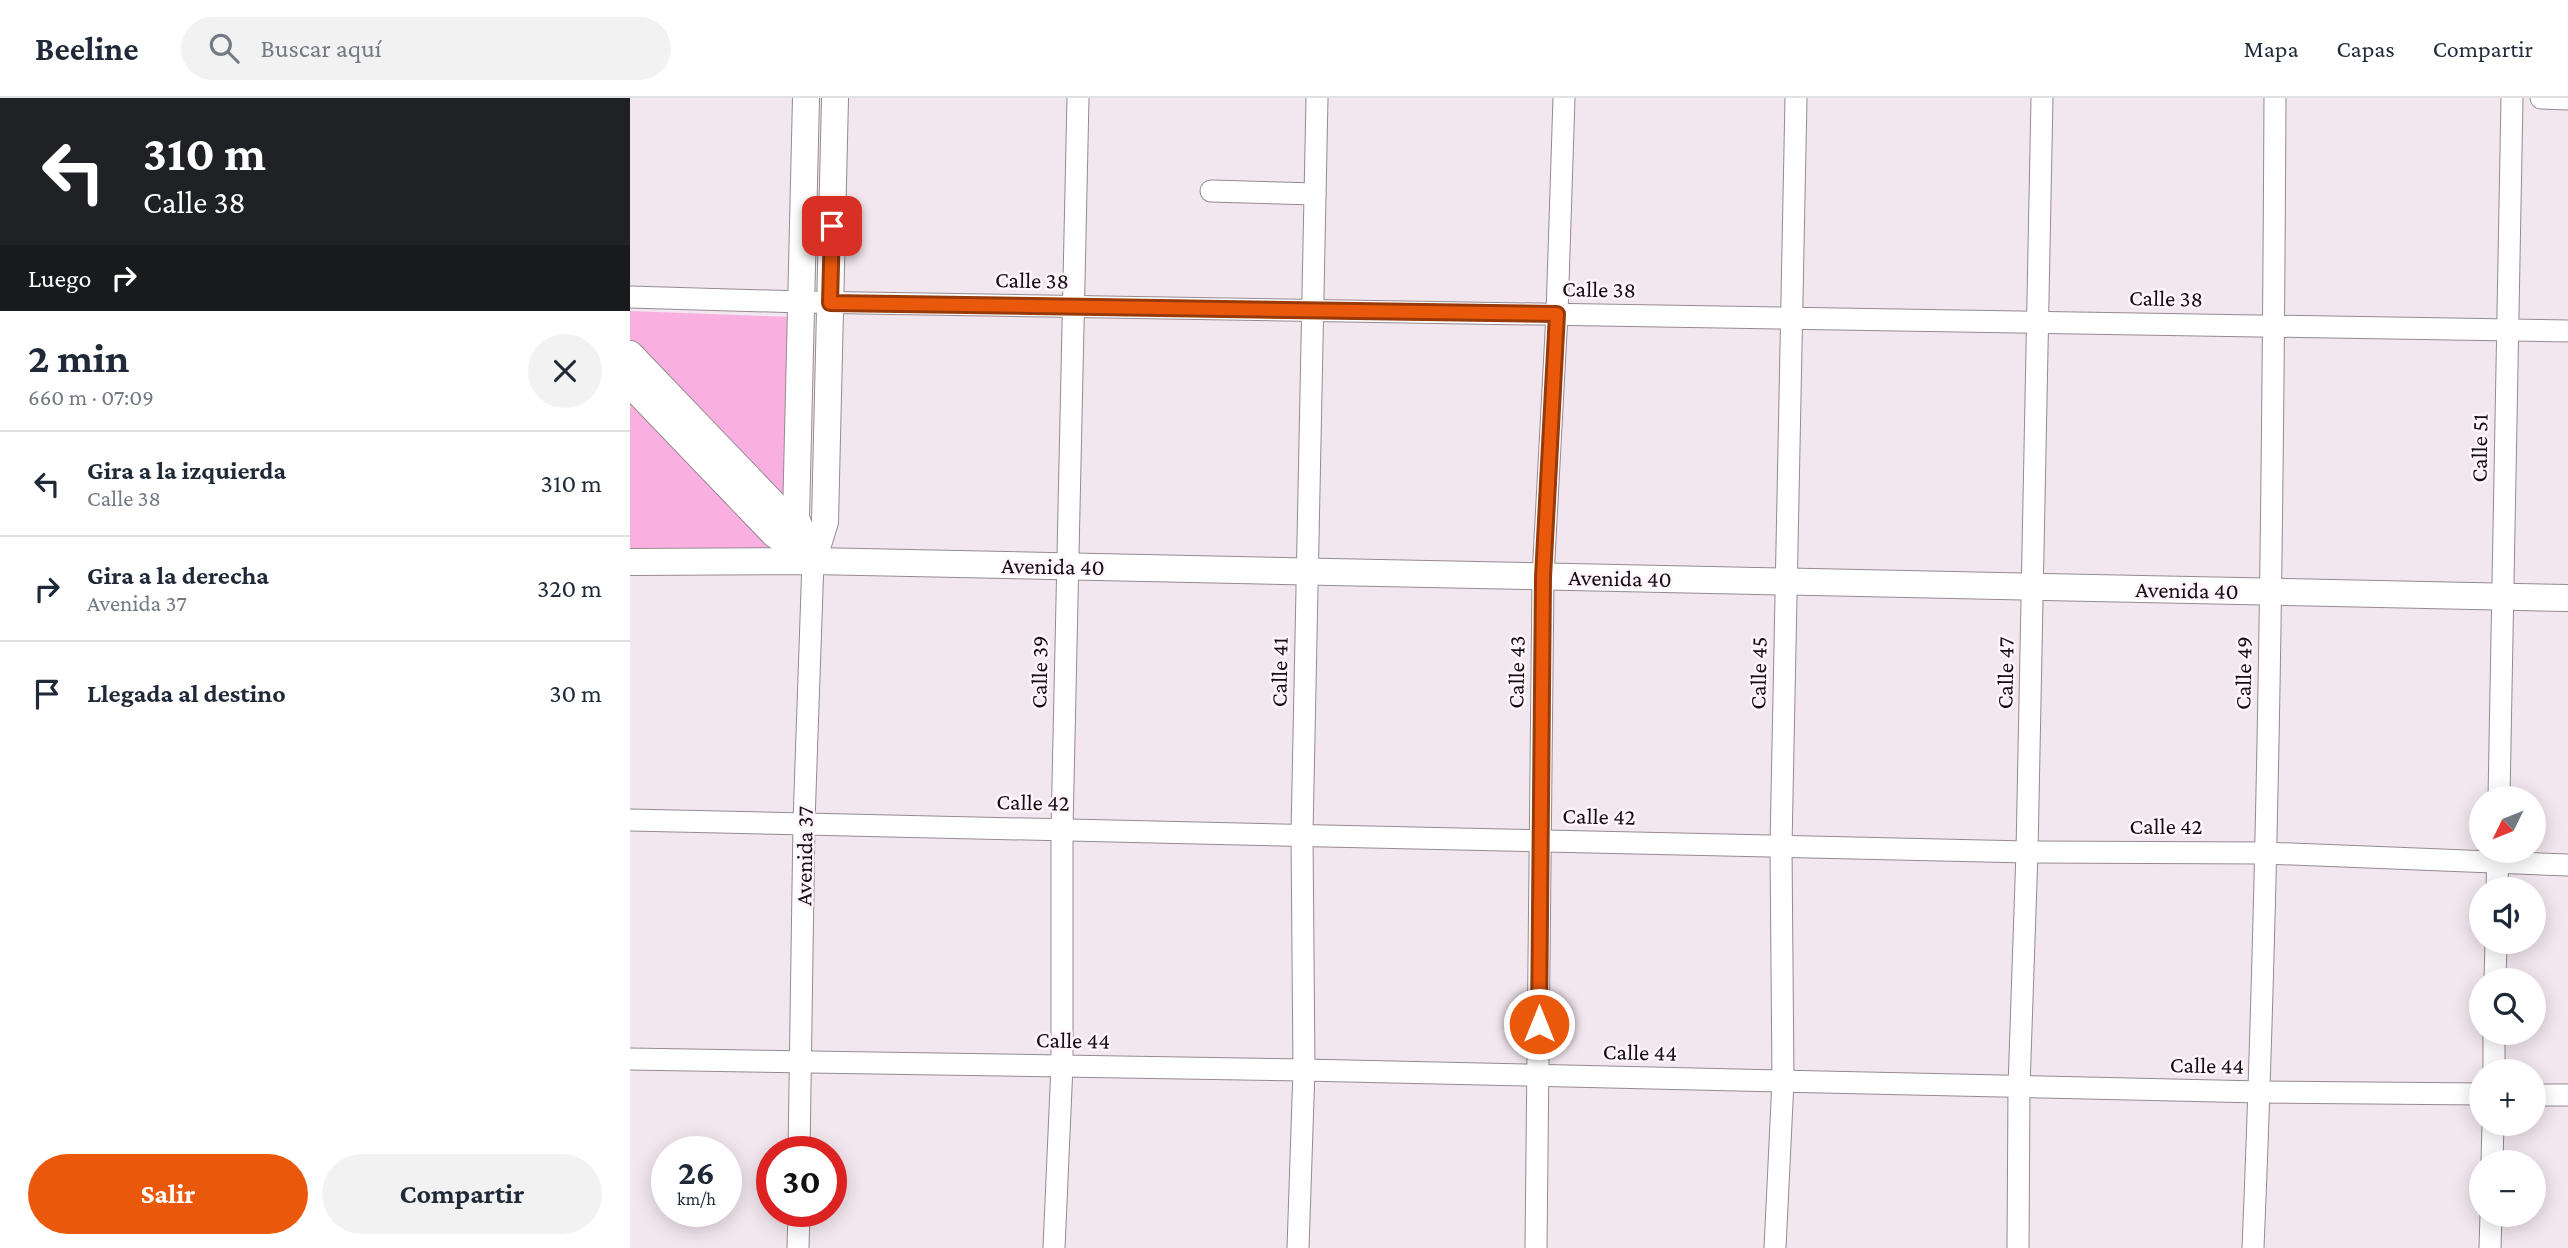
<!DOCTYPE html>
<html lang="es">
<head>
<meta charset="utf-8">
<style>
	body { margin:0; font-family:"Crimson Pro",serif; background:#f2f2f3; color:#1f2937; height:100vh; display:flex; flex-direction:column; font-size:26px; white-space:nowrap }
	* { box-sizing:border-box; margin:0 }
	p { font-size:23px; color:#747a83 }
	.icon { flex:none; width:38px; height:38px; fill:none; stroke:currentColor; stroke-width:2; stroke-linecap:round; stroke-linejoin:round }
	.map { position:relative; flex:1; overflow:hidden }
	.drawer { display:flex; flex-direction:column; background:#fff; width:630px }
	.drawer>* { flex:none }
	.hud { background:#202124; color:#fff; overflow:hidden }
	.needle { width:46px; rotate:227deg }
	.controls { position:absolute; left:1839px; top:688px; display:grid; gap:14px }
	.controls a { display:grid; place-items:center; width:77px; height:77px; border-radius:50%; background:#fff; box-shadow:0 4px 18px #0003; font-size:35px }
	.speed { position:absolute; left:21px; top:1038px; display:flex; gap:14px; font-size:35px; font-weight:700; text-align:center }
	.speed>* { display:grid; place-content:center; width:91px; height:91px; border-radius:50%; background:#fff; box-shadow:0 4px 18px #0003; line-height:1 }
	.speed small { font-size:18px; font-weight:400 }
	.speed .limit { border:10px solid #d22; background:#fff; color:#111 }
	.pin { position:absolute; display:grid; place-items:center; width:60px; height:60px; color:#fff; margin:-30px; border-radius:14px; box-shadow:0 4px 10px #0006 }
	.me { position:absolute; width:77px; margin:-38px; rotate:0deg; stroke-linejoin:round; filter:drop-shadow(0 0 5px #0008) }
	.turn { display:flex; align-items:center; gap:24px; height:147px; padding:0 28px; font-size:32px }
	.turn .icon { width:91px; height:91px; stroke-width:2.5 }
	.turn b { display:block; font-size:49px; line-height:60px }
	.then { display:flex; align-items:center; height:66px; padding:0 28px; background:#0003; gap:14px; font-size:26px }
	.round { display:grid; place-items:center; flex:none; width:74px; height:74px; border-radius:37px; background:#f2f2f3 }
	.headline { display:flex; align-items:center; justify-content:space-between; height:119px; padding:0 28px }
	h1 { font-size:42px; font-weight:700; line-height:52px }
	.button { display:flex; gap:14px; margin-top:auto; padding:14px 28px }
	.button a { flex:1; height:80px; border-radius:42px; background:#ea580c; color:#fff; font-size:28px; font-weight:700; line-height:80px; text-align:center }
	.button a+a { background:#f2f2f3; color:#1f2937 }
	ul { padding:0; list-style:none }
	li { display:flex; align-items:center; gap:21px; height:105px; padding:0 28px; border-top:2px solid #e0e1e3 }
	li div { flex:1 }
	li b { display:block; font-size:26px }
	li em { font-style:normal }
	header { display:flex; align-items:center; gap:42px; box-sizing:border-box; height:98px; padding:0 35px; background:#fff; border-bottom:2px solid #e0e1e3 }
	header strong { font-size:33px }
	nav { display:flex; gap:38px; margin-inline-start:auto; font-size:24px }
	.search { width:490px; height:63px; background:#f2f2f3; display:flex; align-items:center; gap:18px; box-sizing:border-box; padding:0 24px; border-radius:38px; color:#747a83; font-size:26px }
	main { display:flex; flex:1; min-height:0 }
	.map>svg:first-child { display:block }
	.green { fill:#f9b0e1 }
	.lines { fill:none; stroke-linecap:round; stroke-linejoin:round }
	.minor-casing { stroke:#958a91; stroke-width:23 }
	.major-casing { stroke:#958a91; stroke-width:28 }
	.minor { stroke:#fff; stroke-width:21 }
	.major { stroke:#fff; stroke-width:26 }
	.route-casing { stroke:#983908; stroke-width:18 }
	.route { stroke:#ea580c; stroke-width:12 }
	.labels { text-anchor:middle; stroke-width:5; stroke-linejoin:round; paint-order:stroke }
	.street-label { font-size:23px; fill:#120e10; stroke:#fff5fb }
</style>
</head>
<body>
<header>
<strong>Beeline</strong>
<div class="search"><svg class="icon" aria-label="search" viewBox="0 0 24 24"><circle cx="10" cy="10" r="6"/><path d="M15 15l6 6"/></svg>Buscar aquí</div>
<nav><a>Mapa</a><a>Capas</a><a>Compartir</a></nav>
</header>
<main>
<section class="drawer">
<div class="hud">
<div class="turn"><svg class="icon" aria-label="left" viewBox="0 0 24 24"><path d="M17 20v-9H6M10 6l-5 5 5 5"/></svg><div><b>310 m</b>Calle 38</div></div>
<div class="then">Luego<svg class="icon" aria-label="right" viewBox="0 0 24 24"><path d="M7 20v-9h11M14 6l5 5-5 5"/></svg></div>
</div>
<div class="headline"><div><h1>2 min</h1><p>660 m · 07:09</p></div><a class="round"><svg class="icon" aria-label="close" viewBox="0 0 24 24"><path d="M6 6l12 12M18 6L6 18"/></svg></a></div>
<ul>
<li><svg class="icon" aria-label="left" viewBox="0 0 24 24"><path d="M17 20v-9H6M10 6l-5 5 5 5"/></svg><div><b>Gira a la izquierda</b><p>Calle 38</p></div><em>310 m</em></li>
<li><svg class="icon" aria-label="right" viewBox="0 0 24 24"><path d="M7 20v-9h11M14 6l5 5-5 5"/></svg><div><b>Gira a la derecha</b><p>Avenida 37</p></div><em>320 m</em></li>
<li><svg class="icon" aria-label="arrive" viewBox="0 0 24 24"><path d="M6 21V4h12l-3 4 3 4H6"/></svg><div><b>Llegada al destino</b></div><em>30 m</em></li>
</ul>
<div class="button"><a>Salir</a><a>Compartir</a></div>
</section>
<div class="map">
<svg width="1938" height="1150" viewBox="0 0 1938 1150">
	<rect width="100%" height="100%" fill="#f3e7ef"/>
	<g class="green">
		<path d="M 0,213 L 162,219 L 155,405 L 0,243 Z"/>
		<path d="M 0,296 L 145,452 L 0,450 Z"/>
	</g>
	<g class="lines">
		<g class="minor-casing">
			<g id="minor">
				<path d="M 1911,0 L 1938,1"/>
				<path d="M 581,93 L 685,96"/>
				<path d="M 0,199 L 171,204 L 1938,233"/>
				<path d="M 1869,700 L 1882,0"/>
				<path d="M 0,722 L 1397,754 L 1635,755 L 1938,767"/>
				<path d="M 1867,791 L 1868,752"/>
				<path d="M 1865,882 L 1866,844"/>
				<path d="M 0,961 L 674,972 L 1630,994 L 1852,996"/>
				<path d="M 1864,973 L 1864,934"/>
				<path d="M 1904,997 L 1938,997"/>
				<path d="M 169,1054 L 174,724 L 183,463"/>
				<path d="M 1862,1064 L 1863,1026"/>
				<path d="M 168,1150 L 169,1113"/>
				<path d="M 424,1150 L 432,967 L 432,731 L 448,0"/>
				<path d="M 668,1150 L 674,972 L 672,736 L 687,0"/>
				<path d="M 906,1150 L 913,479 L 927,216 L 934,0"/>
				<path d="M 1145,1150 L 1153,983 L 1151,748 L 1166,0"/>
				<path d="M 1388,1150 L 1389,989 L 1397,754 L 1412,0"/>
				<path d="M 1623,1150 C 1639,767 1643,383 1645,0"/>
				<path d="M 1860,1150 L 1861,1116"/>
			</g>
		</g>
		<g class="major-casing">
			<g id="major">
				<path d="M 176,0 L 166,420 L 183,463"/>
				<path d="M 0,256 L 159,422 L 170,440"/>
				<path d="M 0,286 L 144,436 L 176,458"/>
				<path d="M 183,463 L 195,424 L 205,0"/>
				<path d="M 0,464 L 183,463 L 1938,500"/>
			</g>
		</g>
		<use href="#minor" class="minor"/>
		<use href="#major" class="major"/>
	</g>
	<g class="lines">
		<g class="route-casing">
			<path id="route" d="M 202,128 L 200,205 L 927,216 L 913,479 L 909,926"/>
		</g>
		<use href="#route" class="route"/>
	</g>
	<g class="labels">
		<g class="street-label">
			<text transform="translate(402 182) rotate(1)" y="8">Calle 38</text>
			<text transform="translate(969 191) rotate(1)" y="8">Calle 38</text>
			<text transform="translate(1536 200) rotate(1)" y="8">Calle 38</text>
			<text transform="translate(1849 350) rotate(-89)" y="8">Calle 51</text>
			<text transform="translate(423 468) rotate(1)" y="8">Avenida 40</text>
			<text transform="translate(990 480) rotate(1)" y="8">Avenida 40</text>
			<text transform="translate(1557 492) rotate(1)" y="8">Avenida 40</text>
			<text transform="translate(409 574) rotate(-89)" y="8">Calle 39</text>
			<text transform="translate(649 574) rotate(-89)" y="8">Calle 41</text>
			<text transform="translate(886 574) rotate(-89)" y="8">Calle 43</text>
			<text transform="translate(1128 575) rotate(-89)" y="8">Calle 45</text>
			<text transform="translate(1375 575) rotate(-89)" y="8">Calle 47</text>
			<text transform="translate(1613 575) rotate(-89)" y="8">Calle 49</text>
			<text transform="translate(403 704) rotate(1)" y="8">Calle 42</text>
			<text transform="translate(969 718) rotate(1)" y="8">Calle 42</text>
			<text x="1536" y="736">Calle 42</text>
			<text transform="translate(174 758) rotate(-89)" y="8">Avenida 37</text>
			<text transform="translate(443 942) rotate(1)" y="8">Calle 44</text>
			<text transform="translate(1010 954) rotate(1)" y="8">Calle 44</text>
			<text transform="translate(1577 967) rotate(1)" y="8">Calle 44</text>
		</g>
	</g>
</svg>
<div class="controls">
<a><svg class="needle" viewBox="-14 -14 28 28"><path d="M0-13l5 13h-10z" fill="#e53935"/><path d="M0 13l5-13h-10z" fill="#747a83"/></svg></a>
<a><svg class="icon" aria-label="sound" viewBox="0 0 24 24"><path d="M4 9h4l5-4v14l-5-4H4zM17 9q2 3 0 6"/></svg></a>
<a><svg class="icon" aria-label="search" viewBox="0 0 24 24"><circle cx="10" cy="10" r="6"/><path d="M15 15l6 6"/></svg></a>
<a>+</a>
<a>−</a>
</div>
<div class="speed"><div>26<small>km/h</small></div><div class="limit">30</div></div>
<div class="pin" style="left:202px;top:128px;background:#d93025"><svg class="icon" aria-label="arrive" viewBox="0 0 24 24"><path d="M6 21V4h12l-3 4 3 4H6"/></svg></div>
<svg class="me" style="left:909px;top:926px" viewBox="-20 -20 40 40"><circle r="17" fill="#ea580c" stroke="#fff" stroke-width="3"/><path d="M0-11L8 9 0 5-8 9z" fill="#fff"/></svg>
</div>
</main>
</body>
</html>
